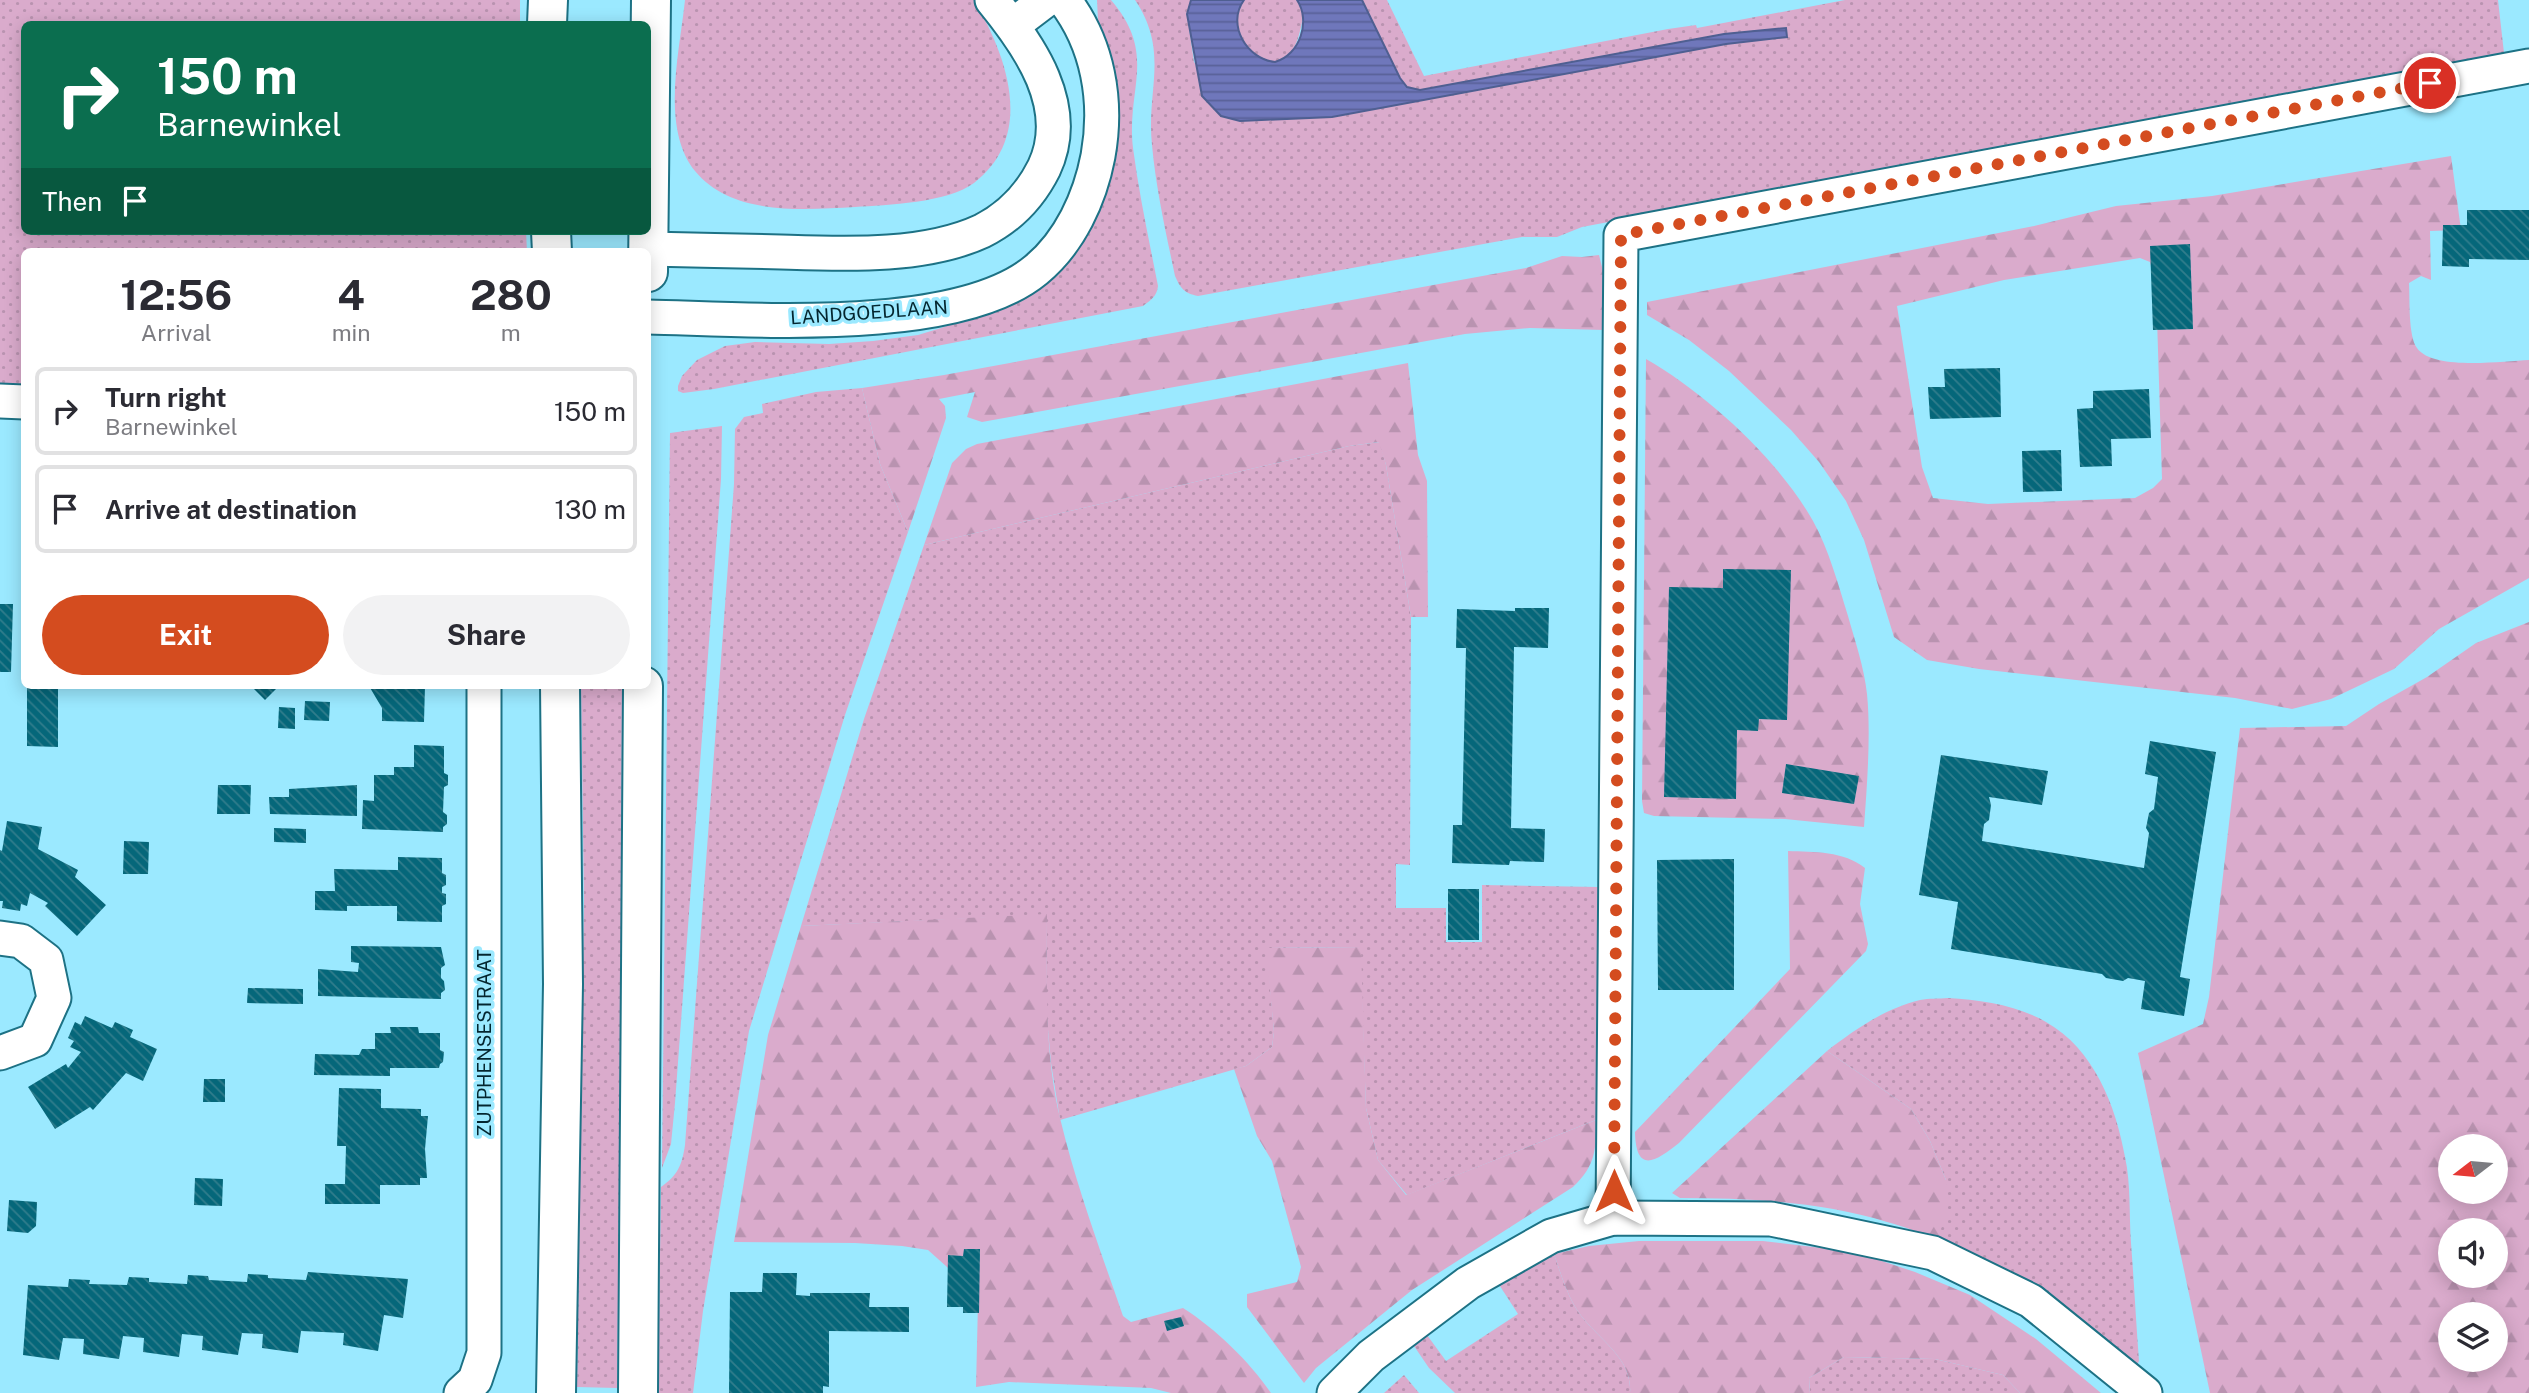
<!DOCTYPE html>
<html lang="en">
<head>
<meta charset="utf-8">
<style>
	body { margin:0; font-family:"Public Sans",sans-serif; background:#f2f2f3; color:#2b2b33; height:100vh; display:flex; flex-direction:column; font-size:26px; white-space:nowrap }
	* { box-sizing:border-box; margin:0 }
	p { font-size:23px; color:#7c7c81 }
	.icon { flex:none; width:38px; height:38px; fill:none; stroke:currentColor; stroke-width:2; stroke-linecap:round; stroke-linejoin:round }
	.map { position:relative; flex:1; overflow:hidden }
	.panel { position:absolute; left:21px; top:248px; width:630px; height:441px; display:flex; flex-direction:column; background:#fff; border-radius:10px; box-shadow:0 4px 18px #0003 }
	.panel>* { flex:none }
	.banner { position:absolute; left:21px; top:21px; width:630px; height:214px; border-radius:10px; box-shadow:0 4px 18px #0003; background:#0b6e4f; color:#fff; overflow:hidden }
	.needle { width:46px; rotate:254deg }
	.fabs { position:absolute; left:2438px; top:1134px; display:grid; gap:14px }
	.fabs a { display:grid; place-items:center; width:70px; height:70px; border-radius:50%; background:#fff; box-shadow:0 4px 18px #0003; font-size:35px }
	.pin { position:absolute; display:grid; place-items:center; width:60px; height:60px; color:#fff; margin:-30px; border:4px solid #fff; border-radius:50%; box-shadow:0 2px 7px #0007 }
	.me { position:absolute; width:77px; margin:-38px; rotate:0deg; stroke-linejoin:round; filter:drop-shadow(0 0 5px #0008) }
	.turn { display:flex; align-items:center; gap:24px; height:147px; padding:0 21px; font-size:32px }
	.turn .icon { width:91px; height:91px; stroke-width:2.5 }
	.turn b { display:block; font-size:49px; line-height:60px }
	.then { display:flex; align-items:center; height:66px; padding:0 21px; background:#0003; gap:14px; font-size:26px }
	.eta { display:flex; justify-content:space-evenly; align-items:center; height:119px; text-align:center }
	.eta b { font-size:42px; font-weight:700; line-height:49px }
	.cta { display:flex; gap:14px; margin-top:auto; padding:14px 21px }
	.cta a { flex:1; height:80px; border-radius:42px; background:#d44c1f; color:#fff; font-size:28px; font-weight:700; line-height:80px; text-align:center }
	.cta a+a { background:#f2f2f3; color:#2b2b33 }
	ul { padding:0; list-style:none }
	li { display:flex; align-items:center; gap:21px; height:88px; margin:0 14px 10px; padding:0 7px; border:4px solid #e1e1e2; border-radius:10px }
	li div { flex:1 }
	li b { display:block; font-size:26px }
	li em { font-style:normal }
	.map>svg:first-child { display:block }
	.grass { fill:url(#grass-dots) }
	.forest { fill:url(#forest-firs); fill-rule:evenodd }
	.water { fill:url(#water-rules); stroke:#4f5f91; stroke-width:2 }
	.building { fill:url(#building-back-hatch) }
	.lines { fill:none; stroke-linecap:round; stroke-linejoin:round }
	.street-casing { stroke:#1d7285; stroke-width:37 }
	.primary-casing { stroke:#1d7285; stroke-width:42 }
	.street { stroke:#fff; stroke-width:33 }
	.primary { stroke:#fff; stroke-width:38 }
	.route { stroke:#d44c1f; stroke-width:12; stroke-dasharray:0 21.6 }
	.labels { text-anchor:middle; stroke-width:7; stroke-linejoin:round; paint-order:stroke }
	.street-label { font-size:19px; fill:#04262f; stroke:#9be9ff }
</style>
</head>
<body>
<div class="map">
<svg width="2529" height="1393" viewBox="0 0 2529 1393">
	<defs>
		<pattern id="grass-dots" width="8" height="8" patternUnits="userSpaceOnUse" patternTransform="scale(1.75)"><rect width="8" height="8" fill="#daabcc"/><path d="M2 2h.1M6 6h.1" fill="none" stroke="#b993b0" stroke-width="1.8" stroke-linecap="round"/></pattern>
		<pattern id="forest-firs" width="22" height="20" patternUnits="userSpaceOnUse" patternTransform="scale(1.75)"><rect width="22" height="20" fill="#daabcc"/><path d="M5 1l3.5 6h-7zM16 11l3.5 6h-7z" fill="#b993b0"/></pattern>
		<pattern id="water-rules" width="6" height="5" patternUnits="userSpaceOnUse" patternTransform="scale(1.75)"><rect width="6" height="5" fill="#6f77bb"/><path d="M0 2.5h6" fill="none" stroke="#596198"/></pattern>
		<pattern id="building-back-hatch" width="6" height="6" patternUnits="userSpaceOnUse" patternTransform="scale(1.75)"><rect width="6" height="6" fill="#05677a"/><path d="M-1 5l2 2M0 0l6 6M5-1l2 2" fill="none" stroke="#317d8c"/></pattern>
	</defs>
	<rect width="100%" height="100%" fill="#9be9ff"/>
	<g class="grass">
		<path d="M 0,0 L 520,0 L 520,24 L 24,24 L 24,231 L 526,231 L 527,252 L 24,252 L 24,384 L 0,384 Z"/>
		<path d="M 685,0 L 974,0 C 1007,56 1036,135 974,183 C 947,203 887,205 855,207 C 803,210 732,216 695,171 C 660,128 680,50 685,0 Z"/>
		<path d="M 1097,0 L 1111,0 C 1158,55 1126,88 1133,148 C 1139,194 1149,240 1158,286 C 1157,296 1151,300 1143,306 L 714,389 L 683,393 L 678,391 L 678,386 L 682,376 L 697,360 L 725,346 L 755,342 L 829,344 L 873,341 L 918,335 L 941,328 L 1002,306 L 1112,167 L 1118,128 L 1098,20 Z"/>
		<path d="M 1135,0 L 1191,0 L 1187,14 L 1194,62 L 1240,121 L 1332,117 L 1726,44 L 1787,37 L 1786,29 L 1724,34 L 1420,90 L 1407,87 L 1400,78 L 1362,0 L 1387,0 L 1424,76 L 1668,29 L 1696,25 L 1697,28 L 1845,0 L 2498,0 L 2504,53 L 1582,227 L 1557,237 L 1522,237 L 1198,296 C 1184,293 1181,289 1175,276 C 1166,233 1156,189 1152,145 C 1146,90 1170,52 1135,0 Z"/>
		<path d="M 1244,0 L 1297,0 C 1305,11 1303,19 1300,31 C 1285,98 1215,39 1244,0 Z"/>
		<path d="M 862,388 L 880,464 L 908,532 L 845,715 L 749,1031 L 703,1311 L 693,1393 L 658,1393 L 661,1187 C 678,1175 682,1165 685,1145 L 734,484 L 735,429 L 744,417 L 763,413 L 762,404 L 816,392 Z"/>
		<path d="M 722,426 L 721,479 L 675,1103 L 671,1144 L 662,1168 L 670,433 Z"/>
		<path d="M 1380,442 L 1386,465 L 1411,617 L 1410,865 L 1396,864 L 1396,908 L 1446,908 L 1446,942 L 1482,942 L 1482,885 L 1599,887 L 1596,1120 L 1407,1195 L 1378,1160 L 1366,1108 L 1360,947 L 1267,948 L 1274,1032 L 1272,1047 L 1246,1066 L 1060,1120 L 1051,1063 L 1046,1007 L 1047,915 L 801,926 L 864,719 L 924,545 L 1349,446 Z"/>
		<path d="M 581,686 L 622,686 L 621,1024 L 617,1388 L 577,1387 L 584,901 Z"/>
		<path d="M 1948,998 C 1981,1000 2017,1005 2046,1022 C 2094,1049 2116,1106 2125,1157 C 2131,1184 2129,1215 2131,1243 C 2134,1282 2136,1321 2139,1361 L 2134,1370 C 2072,1322 2012,1267 1938,1240 L 1946,1180 L 1930,1141 L 1911,1109 L 1827,1051 C 1854,1030 1886,1008 1920,1000 C 1929,998 1939,999 1948,998 Z"/>
		<path d="M 1554,1254 C 1560,1271 1565,1289 1574,1305 C 1591,1336 1633,1354 1630,1393 L 1455,1393 L 1429,1368 L 1414,1346 L 1427,1335 L 1446,1361 L 1518,1314 L 1498,1283 Z"/>
		<path d="M 1844,1357 L 1935,1359 L 2003,1375 L 2020,1393 L 1810,1393 L 1809,1378 Z"/>
		<path d="M 1404,1375 L 1419,1393 L 1384,1393 Z"/>
	</g>
	<g class="forest">
		<path d="M 2451,156 L 2461,230 L 2430,231 L 2431,280 L 2421,276 L 2409,283 C 2410,299 2408,336 2417,348 C 2433,371 2503,361 2529,360 L 2529,578 L 2439,629 L 2394,669 L 2331,699 L 2292,709 L 2235,698 L 1979,669 L 1927,660 L 1894,637 L 1864,540 L 1846,501 L 1819,462 L 1791,430 L 1729,371 L 1689,340 L 1647,315 L 1647,302 L 2034,226 L 2116,206 L 2212,196 ZM 2140,258 L 2150,262 L 2156,286 L 2162,479 L 2153,488 L 2135,498 L 1988,504 L 1933,498 L 1922,467 L 1897,306 L 2004,280 Z"/>
		<path d="M 1599,255 L 1606,283 L 1604,330 L 1530,328 L 1465,334 L 982,422 L 967,417 L 975,392 L 939,399 L 945,406 L 946,418 L 908,532 L 880,464 L 862,388 L 944,375 L 1526,268 L 1562,256 L 1582,257 Z"/>
		<path d="M 1646,359 C 1707,394 1778,459 1813,521 C 1829,550 1838,584 1848,616 C 1855,641 1864,667 1867,694 C 1871,734 1867,786 1864,827 L 1785,819 L 1654,816 L 1644,813 L 1642,801 Z"/>
		<path d="M 1408,363 L 1418,455 L 1427,481 L 1428,617 L 1411,617 L 1386,465 L 1379,442 L 1349,446 L 924,545 L 952,463 L 966,449 L 977,444 Z"/>
		<path d="M 2529,622 L 2529,1393 L 2210,1393 L 2138,1053 L 2203,1024 L 2209,997 L 2240,728 L 2346,726 L 2379,704 L 2427,677 L 2476,643 ZM 2450,1146 L 2496,1146 L 2496,1192 L 2450,1192 ZM 2450,1230 L 2496,1230 L 2496,1276 L 2450,1276 ZM 2450,1314 L 2496,1314 L 2496,1360 L 2450,1360 Z"/>
		<path d="M 1788,851 C 1814,852 1844,851 1865,868 L 1860,904 L 1868,944 L 1866,951 L 1679,1143 C 1655,1162 1636,1174 1635,1132 L 1790,969 Z"/>
		<path d="M 1047,914 C 1047,984 1044,1054 1061,1122 C 1077,1188 1101,1252 1123,1316 L 1131,1322 L 1183,1308 C 1216,1329 1249,1361 1271,1393 L 1171,1393 L 1151,1388 L 1009,1382 L 976,1387 L 978,1302 L 947,1267 L 928,1250 L 902,1246 L 855,1243 L 734,1242 L 768,1035 L 801,926 Z"/>
		<path d="M 1361,947 L 1366,1108 L 1378,1160 L 1406,1195 L 1596,1120 C 1596,1150 1596,1165 1573,1187 L 1412,1290 L 1316,1368 L 1304,1383 L 1247,1307 L 1247,1294 L 1297,1282 L 1301,1267 L 1272,1161 L 1257,1136 L 1234,1069 L 1246,1066 L 1272,1047 L 1274,1032 L 1266,948 Z"/>
		<path d="M 1827,1051 L 1911,1109 L 1930,1141 L 1946,1180 L 1948,1204 L 1938,1240 C 1921,1234 1904,1226 1887,1222 C 1821,1202 1749,1198 1680,1198 L 1672,1193 Z"/>
		<path d="M 1639,1241 L 1763,1241 L 1855,1252 L 1915,1272 L 1970,1295 L 2036,1339 L 2101,1393 L 2020,1393 L 2003,1375 L 1935,1359 L 1844,1357 L 1809,1378 L 1810,1393 L 1630,1393 C 1633,1354 1591,1336 1574,1305 C 1565,1289 1560,1271 1554,1254 L 1589,1246 Z"/>
	</g>
	<path class="water" d="M 1191,0 L 1244,0 C 1226,25 1247,59 1275,62 C 1300,55 1311,21 1297,0 L 1362,0 L 1400,78 L 1407,87 L 1420,90 L 1724,34 L 1786,28 L 1787,37 L 1726,44 L 1332,117 L 1240,121 L 1221,116 L 1202,96 L 1187,14 Z"/>
	<g class="building">
		<path d="M 2467,210 L 2529,210 L 2529,260 L 2469,259 L 2469,267 L 2442,266 L 2443,225 L 2467,225 Z"/>
		<path d="M 2190,244 L 2193,329 L 2153,330 L 2150,246 Z"/>
		<path d="M 2000,368 L 2001,417 L 1930,419 L 1928,387 L 1945,387 L 1944,369 Z"/>
		<path d="M 2149,389 L 2151,438 L 2111,439 L 2112,466 L 2080,467 L 2077,409 L 2093,408 L 2093,391 Z"/>
		<path d="M 2061,450 L 2062,491 L 2023,492 L 2022,451 Z"/>
		<path d="M 1723,569 L 1791,570 L 1787,720 L 1759,719 L 1758,731 L 1737,730 L 1736,799 L 1664,797 L 1669,587 L 1723,588 Z"/>
		<path d="M 0,604 L 13,604 L 11,672 L 0,672 Z"/>
		<path d="M 1515,608 L 1549,608 L 1548,648 L 1514,647 L 1511,828 L 1545,829 L 1544,862 L 1510,861 L 1509,865 L 1452,863 L 1453,825 L 1462,825 L 1466,648 L 1456,648 L 1457,609 L 1515,611 Z"/>
		<path d="M 27,686 L 58,686 L 58,747 L 27,746 Z"/>
		<path d="M 251,686 L 279,686 L 265,700 Z"/>
		<path d="M 369,686 L 425,686 L 424,722 L 382,721 L 382,708 Z"/>
		<path d="M 305,701 L 330,702 L 329,721 L 304,720 Z"/>
		<path d="M 279,707 L 295,708 L 295,729 L 278,728 Z"/>
		<path d="M 2150,741 L 2216,752 L 2180,977 L 2190,979 L 2184,1016 L 2141,1009 L 2145,981 L 2128,978 L 2123,981 L 2106,978 L 2102,974 L 1951,949 L 1958,902 L 1919,895 L 1941,755 L 2048,771 L 2042,805 L 1989,797 L 1991,805 L 1989,820 L 1984,824 L 1982,841 L 2144,868 L 2149,833 L 2146,828 L 2149,813 L 2154,809 L 2158,777 L 2145,774 Z"/>
		<path d="M 414,745 L 444,746 L 444,773 L 448,775 L 448,785 L 444,787 L 443,812 L 447,815 L 447,824 L 443,827 L 443,832 L 362,829 L 363,800 L 374,801 L 374,775 L 394,775 L 394,767 L 414,767 Z"/>
		<path d="M 1786,764 L 1859,776 L 1854,804 L 1782,793 Z"/>
		<path d="M 218,785 L 251,785 L 250,814 L 217,814 Z"/>
		<path d="M 357,785 L 357,816 L 270,814 L 269,797 L 289,797 L 289,789 Z"/>
		<path d="M 7,821 L 42,827 L 38,849 L 78,870 L 75,877 L 106,905 L 77,936 L 45,906 L 48,903 L 30,893 L 27,906 L 21,904 L 20,911 L 2,908 L 3,901 L 0,901 L 0,850 L 2,851 Z"/>
		<path d="M 274,828 L 306,829 L 306,843 L 274,842 Z"/>
		<path d="M 124,841 L 149,842 L 148,874 L 123,874 Z"/>
		<path d="M 398,857 L 442,858 L 442,873 L 446,875 L 446,885 L 442,887 L 442,893 L 446,894 L 446,904 L 442,906 L 442,922 L 397,921 L 397,906 L 347,906 L 347,911 L 315,910 L 315,891 L 335,891 L 334,869 L 398,870 Z"/>
		<path d="M 1734,859 L 1734,990 L 1658,990 L 1657,860 Z"/>
		<rect x="1448" y="889" width="31" height="51"/>
		<path d="M 351,946 L 441,947 L 445,965 L 441,968 L 441,978 L 444,981 L 445,990 L 441,993 L 441,999 L 318,996 L 318,969 L 358,972 L 359,963 L 351,962 Z"/>
		<path d="M 248,988 L 303,989 L 303,1004 L 247,1003 Z"/>
		<path d="M 85,1016 L 112,1028 L 115,1022 L 133,1030 L 130,1037 L 157,1049 L 143,1081 L 126,1073 L 93,1110 L 90,1107 L 55,1129 L 28,1087 L 66,1064 L 68,1068 L 81,1052 L 70,1047 L 74,1041 L 68,1038 L 75,1022 L 81,1025 Z"/>
		<path d="M 390,1027 L 418,1027 L 419,1033 L 440,1033 L 440,1050 L 444,1052 L 443,1062 L 440,1064 L 439,1068 L 390,1068 L 390,1076 L 314,1075 L 315,1054 L 359,1055 L 362,1049 L 375,1049 L 375,1033 L 391,1033 Z"/>
		<path d="M 204,1079 L 225,1079 L 225,1102 L 203,1102 Z"/>
		<path d="M 339,1088 L 381,1089 L 381,1108 L 421,1109 L 421,1116 L 428,1116 L 425,1149 L 427,1178 L 420,1178 L 420,1185 L 380,1185 L 380,1204 L 325,1204 L 325,1184 L 345,1184 L 346,1146 L 337,1146 Z"/>
		<path d="M 195,1178 L 223,1179 L 222,1206 L 194,1205 Z"/>
		<path d="M 9,1200 L 37,1202 L 36,1226 L 28,1233 L 7,1231 Z"/>
		<path d="M 964,1249 L 980,1249 L 979,1313 L 963,1313 L 963,1307 L 947,1307 L 948,1255 L 963,1256 Z"/>
		<path d="M 308,1272 L 408,1279 L 403,1318 L 384,1315 L 378,1351 L 343,1345 L 344,1333 L 301,1331 L 298,1353 L 262,1348 L 263,1334 L 242,1333 L 238,1355 L 202,1350 L 203,1336 L 182,1334 L 179,1357 L 143,1352 L 144,1338 L 123,1336 L 119,1359 L 83,1354 L 84,1339 L 63,1338 L 59,1360 L 23,1355 L 28,1285 L 68,1287 L 69,1279 L 90,1280 L 89,1284 L 127,1285 L 129,1277 L 149,1278 L 149,1282 L 187,1284 L 188,1275 L 208,1276 L 209,1280 L 247,1282 L 248,1274 L 268,1275 L 268,1278 L 306,1280 Z"/>
		<path d="M 763,1273 L 797,1273 L 796,1295 L 810,1296 L 810,1293 L 870,1293 L 869,1307 L 909,1307 L 909,1332 L 829,1331 L 829,1387 L 823,1386 L 823,1393 L 729,1393 L 730,1292 L 762,1292 Z"/>
		<path d="M 1181,1317 L 1184,1326 L 1167,1331 L 1164,1321 Z"/>
	</g>
	<g class="lines">
		<g class="street-casing">
			<g id="street">
				<path d="M 1013,25 L 1046,0"/>
				<path d="M 648,249 C 692,250 737,251 781,252 C 844,254 924,258 982,231 C 1010,217 1030,196 1044,168 C 1073,107 1029,45 992,0"/>
				<path d="M 648,317 C 749,319 956,336 1036,270 C 1070,242 1090,198 1098,156 C 1108,101 1098,44 1064,0"/>
				<path d="M 0,401 L 24,402"/>
				<path d="M 0,938 L 21,941 L 46,960 L 54,998 L 35,1040 L 0,1053"/>
				<path d="M 1613,1218 L 1621,235 L 2529,66"/>
				<path d="M 461,1393 L 475,1380 L 484,1353 L 484,686"/>
				<path d="M 1334,1393 L 1371,1356 L 1468,1283 L 1551,1236 L 1613,1218 L 1771,1219 L 1933,1253 L 2031,1301 L 2145,1393"/>
			</g>
		</g>
		<g class="primary-casing">
			<g id="primary">
				<path d="M 547,24 L 548,0"/>
				<path d="M 551,231 L 552,252"/>
				<path d="M 648,272 L 651,0"/>
				<path d="M 556,1393 L 563,984 L 560,686"/>
				<path d="M 638,1393 L 643,686"/>
			</g>
		</g>
		<use href="#street" class="street"/>
		<use href="#primary" class="primary"/>
	</g>
	<g class="lines">
		<path class="route" d="M 1614,1191 L 1621,235 L 2430,83"/>
	</g>
	<g class="labels">
		<g class="street-label">
			<text transform="translate(869 312) rotate(-4)" y="7">LANDGOEDLAAN</text>
			<text transform="translate(484 1043) rotate(-90)" y="7">ZUTPHENSESTRAAT</text>
		</g>
	</g>
</svg>
<div class="fabs">
<a><svg class="needle" viewBox="-14 -14 28 28"><path d="M0-13l5 13h-10z" fill="#e53935"/><path d="M0 13l5-13h-10z" fill="#7c7c81"/></svg></a>
<a><svg class="icon" aria-label="sound" viewBox="0 0 24 24"><path d="M4 9h4l5-4v14l-5-4H4zM17 9q2 3 0 6"/></svg></a>
<a><svg class="icon" aria-label="layers" viewBox="0 0 24 24"><path d="M12 4l9 5-9 5-9-5zM3 14l9 5 9-5"/></svg></a>
</div>
<div class="pin" style="left:2430px;top:83px;background:#d93025"><svg class="icon" aria-label="arrive" viewBox="0 0 24 24"><path d="M6 21V4h12l-3 4 3 4H6"/></svg></div>
<svg class="me" style="left:1614px;top:1191px" viewBox="-20 -20 40 40"><path d="M0-17L14 15 0 8-14 15z" fill="#d44c1f" stroke="#fff" stroke-width="4"/></svg>
<div class="banner">
<div class="turn"><svg class="icon" aria-label="right" viewBox="0 0 24 24"><path d="M7 20v-9h11M14 6l5 5-5 5"/></svg><div><b>150 m</b>Barnewinkel</div></div>
<div class="then">Then<svg class="icon" aria-label="arrive" viewBox="0 0 24 24"><path d="M6 21V4h12l-3 4 3 4H6"/></svg></div>
</div>
<section class="panel">
<div class="eta">
<div><b>12:56</b><p>Arrival</p></div>
<div><b>4</b><p>min</p></div>
<div><b>280</b><p>m</p></div>
</div>
<ul>
<li><svg class="icon" aria-label="right" viewBox="0 0 24 24"><path d="M7 20v-9h11M14 6l5 5-5 5"/></svg><div><b>Turn right</b><p>Barnewinkel</p></div><em>150 m</em></li>
<li><svg class="icon" aria-label="arrive" viewBox="0 0 24 24"><path d="M6 21V4h12l-3 4 3 4H6"/></svg><div><b>Arrive at destination</b></div><em>130 m</em></li>
</ul>
<div class="cta"><a>Exit</a><a>Share</a></div>
</section>
</div>
</body>
</html>
